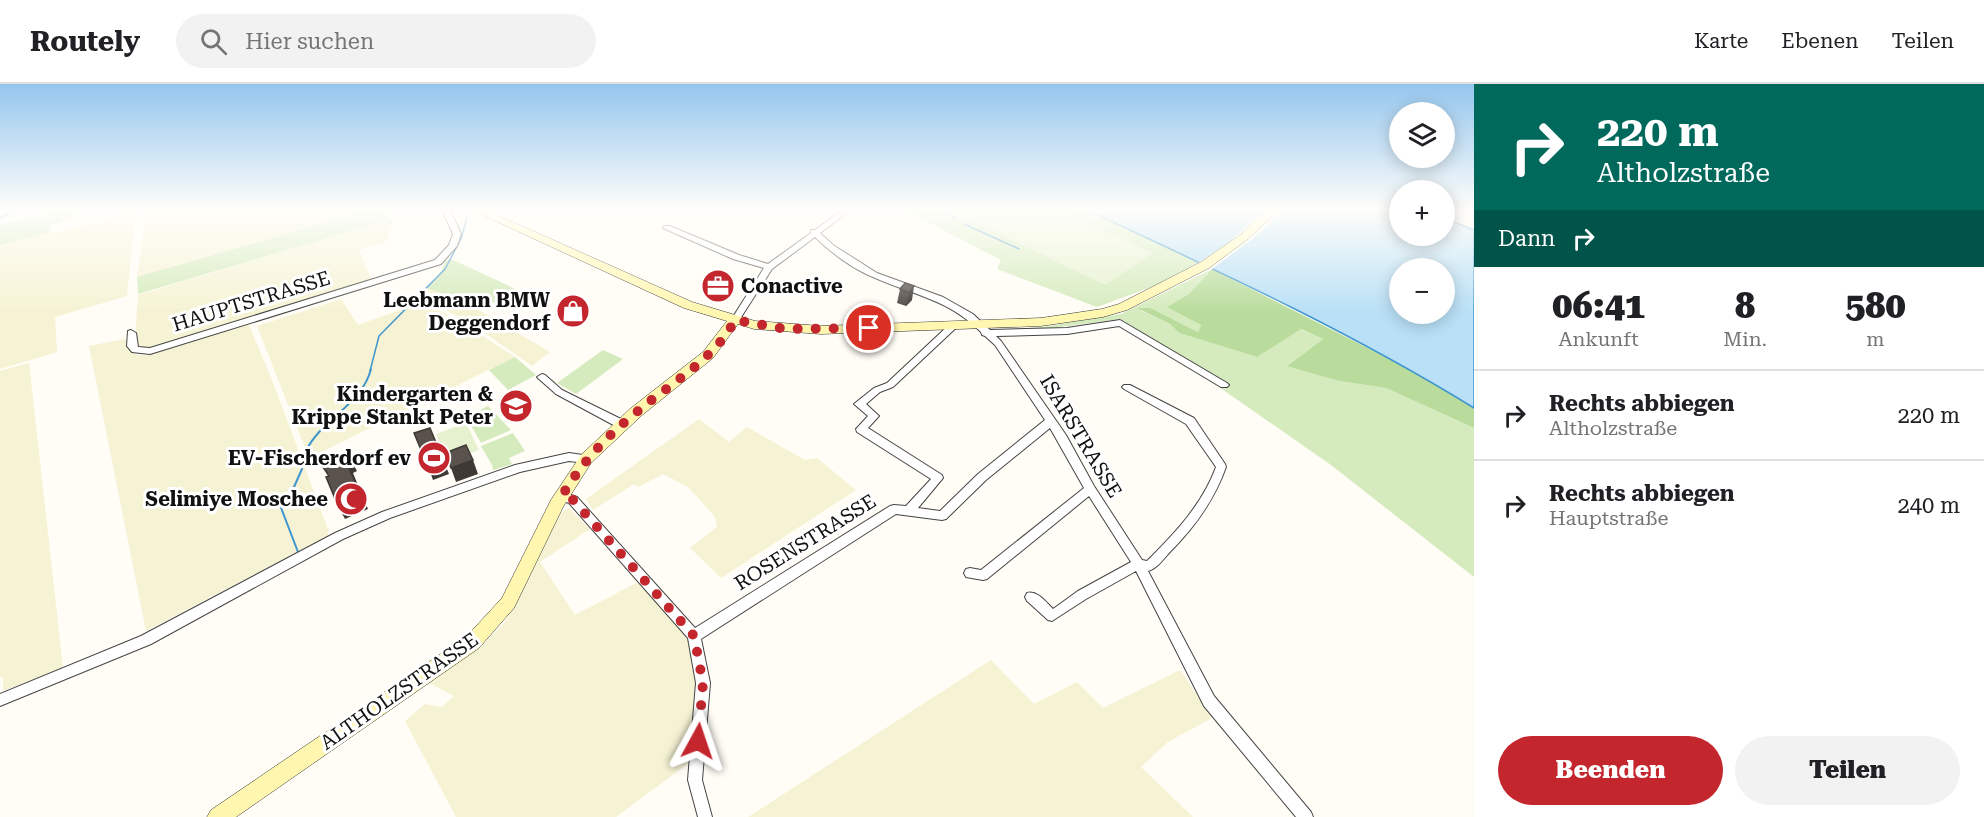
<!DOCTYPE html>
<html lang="de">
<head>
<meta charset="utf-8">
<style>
	body { margin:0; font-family:"Roboto Serif",serif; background:#f2f2f2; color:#202124; height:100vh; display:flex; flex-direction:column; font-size:22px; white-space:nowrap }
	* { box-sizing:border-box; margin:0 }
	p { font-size:20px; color:#757577 }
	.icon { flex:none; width:33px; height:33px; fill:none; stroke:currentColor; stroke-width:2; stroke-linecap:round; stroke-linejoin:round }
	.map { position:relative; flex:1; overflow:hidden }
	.details { display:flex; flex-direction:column; background:#fff; width:510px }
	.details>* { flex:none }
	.hud { background:#00695c; color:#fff; overflow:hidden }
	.tools { position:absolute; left:1389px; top:18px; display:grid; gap:12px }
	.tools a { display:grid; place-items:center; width:66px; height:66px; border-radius:50%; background:#fff; box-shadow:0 3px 15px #0003; font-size:30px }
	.pin { position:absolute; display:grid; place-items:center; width:51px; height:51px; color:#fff; margin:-26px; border:3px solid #fff; border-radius:50%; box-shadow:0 2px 6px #0007 }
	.me { position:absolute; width:66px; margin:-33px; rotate:5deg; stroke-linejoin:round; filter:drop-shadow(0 0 4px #0008) }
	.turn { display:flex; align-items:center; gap:21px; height:126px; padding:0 24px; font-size:27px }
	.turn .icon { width:78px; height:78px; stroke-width:2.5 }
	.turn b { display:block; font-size:42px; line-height:51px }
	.then { display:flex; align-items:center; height:57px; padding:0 24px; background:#0003; gap:12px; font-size:22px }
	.eta { display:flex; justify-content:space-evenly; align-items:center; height:102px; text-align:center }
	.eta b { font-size:36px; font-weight:800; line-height:42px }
	.action { display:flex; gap:12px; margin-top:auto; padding:12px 24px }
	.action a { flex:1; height:69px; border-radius:36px; background:#c4262e; color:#fff; font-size:24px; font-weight:800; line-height:69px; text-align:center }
	.action a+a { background:#f2f2f2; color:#202124 }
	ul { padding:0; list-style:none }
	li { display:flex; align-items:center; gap:18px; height:90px; padding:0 24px; border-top:2px solid #e0e0e0 }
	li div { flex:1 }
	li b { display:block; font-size:22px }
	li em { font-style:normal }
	header { display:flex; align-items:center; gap:36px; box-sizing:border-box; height:84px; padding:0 30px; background:#fff; border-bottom:2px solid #e0e0e0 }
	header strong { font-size:28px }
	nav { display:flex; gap:33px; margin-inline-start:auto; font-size:21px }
	.search { width:420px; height:54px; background:#f2f2f2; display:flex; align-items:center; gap:15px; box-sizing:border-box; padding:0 21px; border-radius:33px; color:#757577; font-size:22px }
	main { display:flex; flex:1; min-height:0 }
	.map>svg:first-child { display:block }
	.farmland { fill:#f6f3d4 }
	.green { fill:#d5ebbd }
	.forest { fill:#b9dc9c }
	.pitch { fill:#e6f2cf }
	.water { fill:#b9e0f7; stroke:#3f96cf; stroke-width:1.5; fill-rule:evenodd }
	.pier { fill:#fffdf5 }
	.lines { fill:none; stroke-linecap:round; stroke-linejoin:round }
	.stream-far1 { stroke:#3f96cf; stroke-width:1.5 }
	.stream { stroke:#3f96cf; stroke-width:2 }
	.street-casing { stroke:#444; stroke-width:2 }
	.secondary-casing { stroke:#333; stroke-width:1 }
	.street { fill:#fff; fill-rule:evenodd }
	.secondary { fill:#fff6b0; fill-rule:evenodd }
	.wall { fill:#4d4742 }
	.shaded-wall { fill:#3f3936 }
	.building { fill:#5a524d; stroke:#3f3936; stroke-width:1.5 }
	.route { stroke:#c4262e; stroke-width:10; stroke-dasharray:0 18 }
	.labels { text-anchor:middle; stroke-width:6; stroke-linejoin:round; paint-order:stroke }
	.poi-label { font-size:20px; font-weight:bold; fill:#111; stroke:#fff; text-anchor:end }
	.street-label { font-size:20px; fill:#111; stroke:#fff }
</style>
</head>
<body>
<header>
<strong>Routely</strong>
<div class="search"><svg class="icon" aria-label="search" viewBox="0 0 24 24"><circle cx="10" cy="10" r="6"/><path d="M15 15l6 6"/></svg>Hier suchen</div>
<nav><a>Karte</a><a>Ebenen</a><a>Teilen</a></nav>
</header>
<main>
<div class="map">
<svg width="1474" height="733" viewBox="0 0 1474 733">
	<rect width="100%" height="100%" fill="#fffdf5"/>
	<g class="farmland">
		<path d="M 136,126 L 127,212 L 55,233 L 57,268 L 0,285 L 0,161 L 99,138 Z"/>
		<path d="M 144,126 L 369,126 L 137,193 L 144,146 Z"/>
		<path d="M 385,137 L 390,142 L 388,157 L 359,166 L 372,197 L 156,265 L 142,266 L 137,263 L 135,256 L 138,211 Z"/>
		<path d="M 427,204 L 467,219 L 550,268 L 532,282 L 466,236 L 418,213 Z"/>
		<path d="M 341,215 L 358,241 L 422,218 L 464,240 L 515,273 L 309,374 L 257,242 Z"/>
		<path d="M 246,240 L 249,241 L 274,301 L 328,445 L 328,452 L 146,547 L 89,262 L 125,255 L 128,256 L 130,266 L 137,271 L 148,271 Z"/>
		<path d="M 29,279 L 63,584 L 3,607 L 3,593 L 0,594 L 0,287 Z"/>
		<path d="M 699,335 L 729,358 L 747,343 L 805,376 L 817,374 L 856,406 L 721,494 L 690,464 L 717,443 L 715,433 L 688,403 L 663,390 L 638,403 L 634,400 L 593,426 L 586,415 Z"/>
		<path d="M 569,424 L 590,445 L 540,478 L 575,531 L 638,498 L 688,555 L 696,604 L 693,676 L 616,733 L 456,733 L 405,637 L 425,620 L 442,623 L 454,612 L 429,599 L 481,563 L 506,537 L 561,429 Z"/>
		<path d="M 991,576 L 1034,620 L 1077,598 L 1103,624 L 1180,586 L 1212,634 L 1168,658 L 1141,683 L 1193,733 L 748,733 Z"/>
	</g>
	<g class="green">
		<path d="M 61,126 L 86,126 C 71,129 64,139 51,141 L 49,149 L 0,161 L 0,141 Z"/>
		<path d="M 369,126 L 386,126 L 394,139 L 390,142 L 385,137 L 138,210 L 137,193 Z"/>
		<path d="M 904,126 L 1087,126 L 1199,178 L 1157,201 L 1097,223 L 997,185 L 1001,176 Z"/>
		<path d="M 451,175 L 520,207 L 499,221 L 480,211 L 467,219 L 427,204 L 440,191 L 445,177 Z"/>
		<path d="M 1212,185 L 1189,210 L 1168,223 L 1201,241 L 1198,248 L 1178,238 L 1138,225 L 1170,240 L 1179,249 L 1257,273 L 1300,245 L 1323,255 L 1288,281 L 1339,297 L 1386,304 L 1474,344 L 1474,493 L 1331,381 L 1219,303 L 1222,299 L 1121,235 L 1037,246 L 996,246 L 1043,243 L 1121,230 Z"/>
		<path d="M 603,266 L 623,275 L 576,310 L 557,299 Z"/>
		<path d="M 515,273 L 536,291 L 508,306 L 489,286 Z"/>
		<path d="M 488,322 L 511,346 L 481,359 L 466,333 Z"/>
		<path d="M 513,349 L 525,367 L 509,374 L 512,380 L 493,386 L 492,381 L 481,362 Z"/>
	</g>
	<path class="forest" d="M 1212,185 L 1419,290 L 1474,324 L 1474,344 L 1386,304 L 1339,297 L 1287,282 L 1323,255 L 1301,245 L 1257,273 L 1179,249 L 1170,240 L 1137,224 L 1150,224 L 1198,248 L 1201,241 L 1167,223 L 1189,210 Z"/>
	<g class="pitch">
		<path d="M 940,126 L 1060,126 L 1153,169 L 1105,201 L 968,135 L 956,134 Z"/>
		<path d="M 466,339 L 479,366 L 447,378 L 436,350 Z"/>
	</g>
	<path class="water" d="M 1087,126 L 1399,126 L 1400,152 L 1444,152 L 1445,134 L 1474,146 L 1474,324 C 1351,248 1218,187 1087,126 ZM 1400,184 L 1444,184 L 1444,230 L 1400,230 Z"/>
	<path class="pier" d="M 1265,126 L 1283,126 L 1260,149 L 1212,185 L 1209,187 L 1196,180 L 1227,160 Z"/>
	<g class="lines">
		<g class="stream-far1">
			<path d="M 938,126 L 955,134"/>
			<path d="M 0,134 L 18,126"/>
			<path d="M 964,140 L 1019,165"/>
			<path d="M 370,287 L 379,252 L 445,185 L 461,155 L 467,134"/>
		</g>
		<g class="stream">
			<path d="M 306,367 C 321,335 362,321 371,285"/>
			<path d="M 298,468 L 280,421 L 294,403 L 302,385"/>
		</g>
		<g class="street-casing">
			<g id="street">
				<path d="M 442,126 L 450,126 L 461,150 L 457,162 L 441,180 L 150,270 L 132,268 L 127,262 L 128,247 L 131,246 L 136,249 L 138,263 L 150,264 L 435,176 L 449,161 L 453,150 Z"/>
				<path d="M 842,126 L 851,126 L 820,149 L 833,161 L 877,189 L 943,213 L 973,230 L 990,246 L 1067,244 L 1120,236 L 1227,299 L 1229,301 L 1227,303 L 1221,303 L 1119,242 L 1067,250 L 996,252 L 1001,257 L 1066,351 L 1094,402 L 1142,476 L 1147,477 C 1175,449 1202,421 1216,383 L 1186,340 L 1124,305 L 1122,303 L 1124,301 L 1130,301 L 1194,334 L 1225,380 L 1226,383 C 1214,417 1194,444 1169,469 C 1163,476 1156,485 1148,487 L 1214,612 L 1311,728 L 1313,733 L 1296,733 L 1204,622 L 1136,487 L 1086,515 L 1052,537 L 1048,536 L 1027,517 L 1025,513 L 1027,509 C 1037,506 1046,518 1053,525 L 1078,507 L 1131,478 L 1089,412 L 987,495 L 983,496 L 966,493 L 964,489 L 966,485 L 970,484 L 981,486 L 1084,404 L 1050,344 L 986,396 L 946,435 L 942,436 L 896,430 L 701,555 L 710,599 L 702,696 L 712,733 L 698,733 L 688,696 L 696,599 L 688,554 L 569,419 L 558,415 L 556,412 L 558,409 L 562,408 L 577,413 L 695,544 L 890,422 L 894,421 L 906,422 L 931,395 L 857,348 L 856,345 L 868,332 L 854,320 L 874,304 L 887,299 L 950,240 L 953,239 L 958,242 L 893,303 L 880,308 L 866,320 L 879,332 L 868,344 L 942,391 L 943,394 L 918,424 L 940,427 L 978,390 L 1045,336 L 995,261 L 985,252 L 982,251 L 981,248 C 948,215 913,211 873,193 C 853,185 830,168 815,153 L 772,185 L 738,238 L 735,239 L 731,236 L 764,184 L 733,175 L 663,144 L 664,142 L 670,142 L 739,171 L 768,180 L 811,149 L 811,146 L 815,146 Z"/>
				<path d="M 542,290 L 545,291 L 562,306 L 627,338 L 628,341 L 627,344 L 619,344 L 556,310 L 539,295 L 537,293 Z"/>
				<path d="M 569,369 L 590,372 L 591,375 L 590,378 L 586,379 L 569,377 L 520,388 L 390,434 L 343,455 L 151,560 L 0,622 L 0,610 L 141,552 L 335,449 L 382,428 L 515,381 Z"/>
			</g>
		</g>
		<g class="secondary-casing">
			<path id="secondary" d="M 472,126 L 486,126 L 692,218 L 755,237 L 821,242 L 1041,234 L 1102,225 L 1119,220 L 1201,178 L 1240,151 L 1267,126 L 1279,126 L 1248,155 L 1209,184 L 1127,226 L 1103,233 L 1041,242 L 821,250 L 754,245 L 738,240 L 713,274 L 641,332 L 591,379 L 563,423 L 514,524 L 479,564 L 236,733 L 207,733 L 211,726 L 467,552 L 502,514 L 551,416 L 581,371 L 631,324 L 703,268 L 727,237 L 684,224 Z"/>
		</g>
		<use href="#street" class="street"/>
		<use href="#secondary" class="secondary"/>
	</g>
	<path class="wall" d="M 905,199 L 912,216 L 906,222 L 897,219 L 900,205 Z"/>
	<g class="shaded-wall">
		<path d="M 914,202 L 912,216 L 906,222 L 909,209 Z"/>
		<path d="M 350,374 L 357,387 L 353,389 L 368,425 L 345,435 L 338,422 L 346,377 Z"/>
		<path d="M 473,376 L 478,390 L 456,398 L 451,384 Z"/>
		<path d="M 445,380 L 449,390 L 433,396 L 429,385 Z"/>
	</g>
	<g class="building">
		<path d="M 905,199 L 914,202 L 909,209 L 900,205 Z"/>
		<path d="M 430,344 L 445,380 L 429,385 L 414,349 Z"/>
		<path d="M 466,361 L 473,376 L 451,384 L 445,369 Z"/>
		<path d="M 345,368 L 350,374 L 346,377 L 361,412 L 338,422 L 326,393 L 329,392 L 321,380 Z"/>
	</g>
	<linearGradient id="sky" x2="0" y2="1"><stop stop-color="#95c6ee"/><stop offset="0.55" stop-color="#fffefa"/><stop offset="1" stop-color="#fffefa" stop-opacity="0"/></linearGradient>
	<rect width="1474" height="229" fill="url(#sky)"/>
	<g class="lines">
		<path class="route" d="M 698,657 L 703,599 L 694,552 L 573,416 L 562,412 C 582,378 607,352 638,327 C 671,299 714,276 735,236 L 785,245 L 869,244"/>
	</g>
	<defs>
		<g id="office-disc" transform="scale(1.725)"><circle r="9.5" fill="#c4262e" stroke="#fff"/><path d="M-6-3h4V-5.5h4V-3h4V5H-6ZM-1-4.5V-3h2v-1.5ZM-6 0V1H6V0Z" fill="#fff"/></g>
		<g id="shop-disc" transform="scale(1.725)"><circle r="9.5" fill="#c4262e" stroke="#fff"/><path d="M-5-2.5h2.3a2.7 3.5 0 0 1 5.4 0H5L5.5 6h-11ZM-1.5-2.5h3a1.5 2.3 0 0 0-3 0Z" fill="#fff"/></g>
		<g id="school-disc" transform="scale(1.725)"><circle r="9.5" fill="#c4262e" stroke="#fff"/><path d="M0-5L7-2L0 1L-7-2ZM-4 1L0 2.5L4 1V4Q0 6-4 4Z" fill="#fff"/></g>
		<g id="stadium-disc" transform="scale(1.725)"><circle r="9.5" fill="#c4262e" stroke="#fff"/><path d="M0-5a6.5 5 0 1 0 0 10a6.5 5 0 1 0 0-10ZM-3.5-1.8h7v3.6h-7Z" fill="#fff"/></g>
		<g id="mosque-disc" transform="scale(1.725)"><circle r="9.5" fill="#c4262e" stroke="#fff"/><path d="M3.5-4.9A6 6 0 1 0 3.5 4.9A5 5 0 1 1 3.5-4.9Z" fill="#fff"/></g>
	</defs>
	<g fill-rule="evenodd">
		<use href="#office-disc" x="718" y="202"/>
		<use href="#shop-disc" x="573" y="227"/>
		<use href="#school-disc" x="516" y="322"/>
		<use href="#stadium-disc" x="434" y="374"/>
		<use href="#mosque-disc" x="351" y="415"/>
	</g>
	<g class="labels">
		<g class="poi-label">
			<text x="741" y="209" text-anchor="start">Conactive</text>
			<text x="550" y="223">Leebmann BMW<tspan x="550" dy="23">Deggendorf</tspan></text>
			<text x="493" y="317">Kindergarten &amp;<tspan x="493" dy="23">Krippe Stankt Peter</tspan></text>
			<text x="411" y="381">EV-Fischerdorf ev</text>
			<text x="328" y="422">Selimiye Moschee</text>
		</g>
		<g class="street-label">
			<text transform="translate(251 217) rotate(-17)" y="7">HAUPTSTRASSE</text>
			<text transform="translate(1081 352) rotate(59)" y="7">ISARSTRASSE</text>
			<text transform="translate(805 458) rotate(-32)" y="7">ROSENSTRASSE</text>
			<text transform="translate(399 607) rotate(-35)" y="7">ALTHOLZSTRASSE</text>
		</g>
	</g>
</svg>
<div class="tools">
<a><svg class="icon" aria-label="layers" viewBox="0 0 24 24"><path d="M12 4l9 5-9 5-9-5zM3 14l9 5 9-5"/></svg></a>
<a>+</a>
<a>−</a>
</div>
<div class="pin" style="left:869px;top:244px;background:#d93025"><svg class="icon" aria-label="arrive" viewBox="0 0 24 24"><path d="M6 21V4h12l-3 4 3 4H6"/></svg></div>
<svg class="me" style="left:698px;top:657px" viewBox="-20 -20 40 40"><path d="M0-17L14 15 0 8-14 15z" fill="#c4262e" stroke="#fff" stroke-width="4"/></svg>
</div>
<section class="details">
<div class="hud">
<div class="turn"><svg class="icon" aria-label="right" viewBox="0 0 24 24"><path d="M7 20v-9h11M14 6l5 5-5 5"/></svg><div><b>220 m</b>Altholzstraße</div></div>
<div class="then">Dann<svg class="icon" aria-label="right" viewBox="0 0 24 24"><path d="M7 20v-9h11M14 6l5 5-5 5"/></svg></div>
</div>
<div class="eta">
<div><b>06:41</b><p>Ankunft</p></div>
<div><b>8</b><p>Min.</p></div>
<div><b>580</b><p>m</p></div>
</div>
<ul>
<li><svg class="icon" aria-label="right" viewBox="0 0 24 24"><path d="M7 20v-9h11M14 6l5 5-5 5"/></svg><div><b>Rechts abbiegen</b><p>Altholzstraße</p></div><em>220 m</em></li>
<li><svg class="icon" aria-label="right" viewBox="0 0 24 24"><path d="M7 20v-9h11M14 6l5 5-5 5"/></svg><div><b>Rechts abbiegen</b><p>Hauptstraße</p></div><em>240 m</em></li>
</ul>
<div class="action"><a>Beenden</a><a>Teilen</a></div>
</section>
</main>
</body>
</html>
